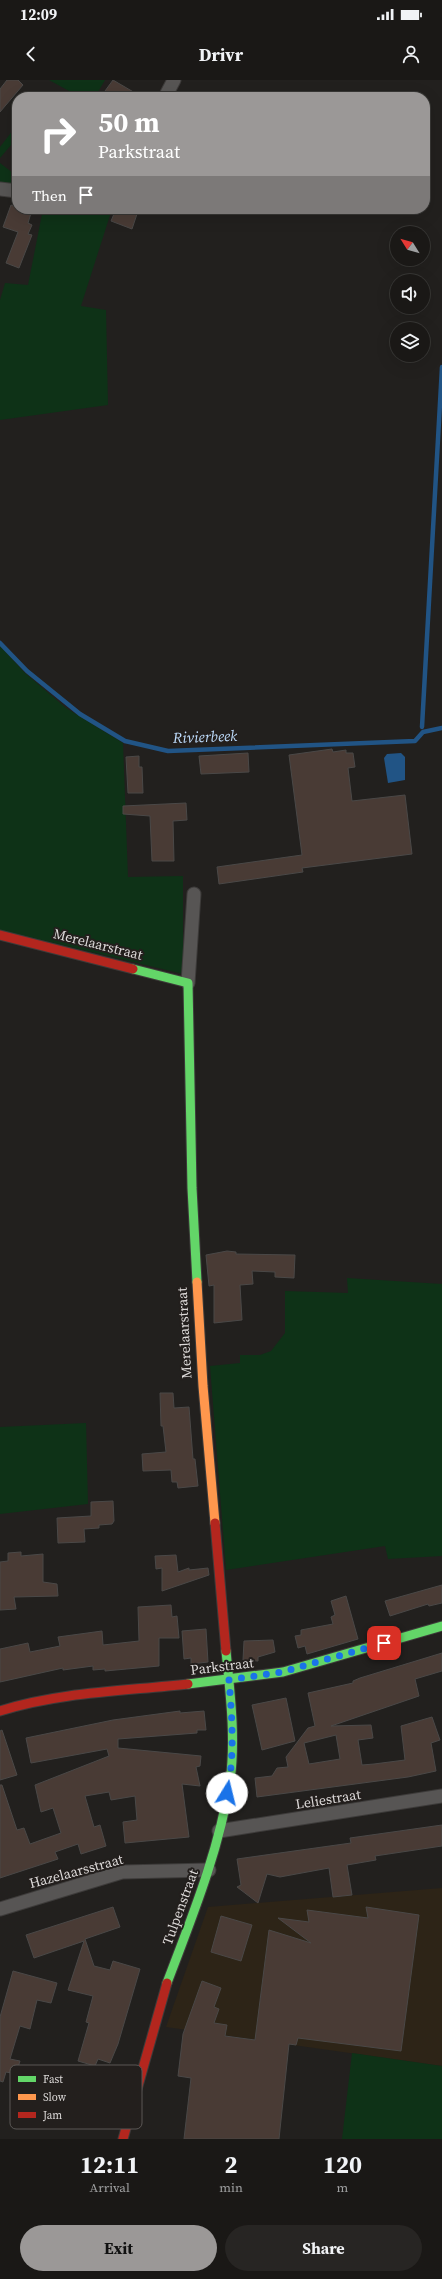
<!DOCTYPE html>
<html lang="en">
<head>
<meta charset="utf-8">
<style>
	body { margin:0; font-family:"Source Serif 4",serif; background:#272523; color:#f1f3f6; height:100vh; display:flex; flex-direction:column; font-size:15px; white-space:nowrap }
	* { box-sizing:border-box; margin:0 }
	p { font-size:13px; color:#9fa0a1 }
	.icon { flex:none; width:22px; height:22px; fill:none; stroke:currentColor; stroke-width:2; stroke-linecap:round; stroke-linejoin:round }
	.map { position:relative; height:2059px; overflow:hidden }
	.panel { display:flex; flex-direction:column; background:#1a1816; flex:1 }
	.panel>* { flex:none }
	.hud { position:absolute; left:12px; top:12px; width:418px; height:122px; border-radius:16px; box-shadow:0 4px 16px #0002,0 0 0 1px #383735; background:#9b9897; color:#fff; overflow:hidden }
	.needle { width:26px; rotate:307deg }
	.fabs { position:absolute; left:390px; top:146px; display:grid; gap:8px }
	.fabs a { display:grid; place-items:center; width:40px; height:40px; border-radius:50%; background:#1a1816; box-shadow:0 4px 16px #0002,0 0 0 1px #383735; font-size:20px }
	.pin { position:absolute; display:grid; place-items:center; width:34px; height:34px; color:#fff; margin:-17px; border-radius:8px; box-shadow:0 2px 6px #0006 }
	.me { position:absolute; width:44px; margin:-22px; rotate:9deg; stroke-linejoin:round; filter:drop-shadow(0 0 3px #0008) }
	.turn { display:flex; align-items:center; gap:14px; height:84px; padding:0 20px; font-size:18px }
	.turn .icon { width:52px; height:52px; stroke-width:2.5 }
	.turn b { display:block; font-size:28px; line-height:34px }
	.then { display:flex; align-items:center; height:38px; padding:0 20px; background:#0003; gap:8px; font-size:15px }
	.eta { display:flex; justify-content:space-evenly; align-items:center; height:68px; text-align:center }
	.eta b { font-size:24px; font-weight:700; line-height:28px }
	.cta { display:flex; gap:8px; margin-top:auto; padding:8px 20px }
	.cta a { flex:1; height:46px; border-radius:24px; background:#9b9897; color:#111; font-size:16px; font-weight:700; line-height:46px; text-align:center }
	.cta a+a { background:#272523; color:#f1f3f6 }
	.status { display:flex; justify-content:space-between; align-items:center; height:28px; padding:0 20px; background:#1a1816; direction:ltr }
	.status svg { height:11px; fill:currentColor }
	header { display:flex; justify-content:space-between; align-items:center; height:52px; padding:0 20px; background:#1a1816; font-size:18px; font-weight:700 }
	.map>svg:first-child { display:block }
	.industrial { fill:#2d2417 }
	.green { fill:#0e3217 }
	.water { fill:#215485 }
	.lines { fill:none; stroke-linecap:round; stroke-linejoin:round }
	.stream { stroke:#215485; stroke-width:4.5 }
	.building { fill:#493b35; stroke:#4a4847; fill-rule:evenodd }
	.street-casing { stroke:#3d3b3a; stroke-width:15 }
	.fast-casing { stroke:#3d3b3a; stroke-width:11 }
	.slow-casing { stroke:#3d3b3a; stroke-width:11 }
	.jam-casing { stroke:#3d3b3a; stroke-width:11 }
	.street { stroke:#575554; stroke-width:13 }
	.fast { stroke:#63d668; stroke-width:9 }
	.slow { stroke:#ff974d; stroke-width:9 }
	.jam { stroke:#b3261e; stroke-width:9 }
	.route { stroke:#1a73e8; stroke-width:7; stroke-dasharray:0 12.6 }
	.labels { text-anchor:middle; stroke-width:4; stroke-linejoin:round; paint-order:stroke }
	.street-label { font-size:14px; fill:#dcd9d8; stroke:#231f1d }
	.water-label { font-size:15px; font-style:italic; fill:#bedcfc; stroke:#231f1d }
	.key { fill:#231f1d; stroke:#5a5755; stroke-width:1 }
	.key-label { font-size:11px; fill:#dcd9d8 }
</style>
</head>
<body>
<div class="status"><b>12:09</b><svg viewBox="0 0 49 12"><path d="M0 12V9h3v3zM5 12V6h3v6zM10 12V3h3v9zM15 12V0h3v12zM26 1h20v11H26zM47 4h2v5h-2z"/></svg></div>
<header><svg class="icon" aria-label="back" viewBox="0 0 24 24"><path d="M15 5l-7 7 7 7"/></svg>Drivr<svg class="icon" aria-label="person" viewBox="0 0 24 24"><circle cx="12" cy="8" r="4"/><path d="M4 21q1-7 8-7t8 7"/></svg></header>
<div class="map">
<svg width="442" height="2059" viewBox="0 0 442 2059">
	<rect width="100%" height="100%" fill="#22201e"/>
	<path class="industrial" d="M 442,1808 L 442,1986 L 166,1947 L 208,1827 Z"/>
	<g class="green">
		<path d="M 49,0 L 105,0 L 95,17 L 80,17 Z"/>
		<path d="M 17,45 L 17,58 L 0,78 L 0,67 Z"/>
		<path d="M 0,83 L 17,96 L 17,104 L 0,104 Z"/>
		<path d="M 43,129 L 112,129 L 81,226 L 106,230 L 108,325 L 0,340 L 0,220 L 5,203 L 28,205 Z"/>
		<path d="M 0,566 L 25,593 L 66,628 L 123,663 L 128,797 L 183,796 L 183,894 L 0,850 Z"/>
		<path d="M 347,1198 L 442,1204 L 442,1476 L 388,1479 L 385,1466 L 226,1490 L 210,1286 L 240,1283 L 240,1275 L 260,1275 L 271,1271 L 285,1253 L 285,1211 L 348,1213 Z"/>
		<path d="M 86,1343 L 88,1424 L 0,1434 L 0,1347 Z"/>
		<path d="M 352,1973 L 442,1986 L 442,2059 L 342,2059 Z"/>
	</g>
	<path class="water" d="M 401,673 L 405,677 L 405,700 L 388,703 L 384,678 L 387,674 Z"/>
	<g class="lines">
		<g class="stream">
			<path d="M 0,563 L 27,591 L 80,634 L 125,661 L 168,671 L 415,661 L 423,652 L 442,648"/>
			<path d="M 422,647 L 442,287"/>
		</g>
	</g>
	<g class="building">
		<path d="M 7,0 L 18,0 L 23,5 L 0,32 L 0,9 Z"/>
		<path d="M 113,0 L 142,17 L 114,17 L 105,11 Z"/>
		<path d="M 11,125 L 31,133 L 28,143 L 32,145 L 28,154 L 32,155 L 19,188 L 6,183 L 18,152 L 3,147 Z"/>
		<path d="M 116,129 L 137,134 L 132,149 L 111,141 Z"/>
		<path d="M 332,669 L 333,672 L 346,670 L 346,673 L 353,673 L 355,687 L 348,688 L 352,721 L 405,715 L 412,774 L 302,788 L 303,792 L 219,804 L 217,787 L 302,775 L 289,675 Z"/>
		<path d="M 248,673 L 249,692 L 201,694 L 199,676 Z"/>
		<path d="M 139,676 L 139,687 L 142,687 L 143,713 L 128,713 L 126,677 Z"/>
		<path d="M 186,723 L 187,740 L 173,741 L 174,781 L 152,781 L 150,736 L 123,734 L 123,726 Z"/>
		<path d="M 227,1171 L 236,1172 L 236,1174 L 295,1175 L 294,1198 L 275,1197 L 275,1192 L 252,1191 L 253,1204 L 240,1205 L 242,1240 L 214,1243 L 214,1205 L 209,1206 L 206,1175 Z"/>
		<path d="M 160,1313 L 173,1313 L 174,1328 L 189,1327 L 193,1379 L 195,1379 L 198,1406 L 178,1408 L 177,1402 L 172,1402 L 171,1390 L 143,1391 L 142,1374 L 166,1372 L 163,1346 L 161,1346 Z"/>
		<path d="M 113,1421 L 114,1441 L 112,1444 L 99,1445 L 99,1448 L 84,1449 L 85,1462 L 58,1463 L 57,1438 L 91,1436 L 91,1422 Z"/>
		<path d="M 21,1472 L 21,1476 L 43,1474 L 43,1502 L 57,1504 L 58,1516 L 14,1517 L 16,1529 L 0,1530 L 0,1482 L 8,1481 L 8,1473 Z"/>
		<path d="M 176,1475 L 178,1492 L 189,1488 L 189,1490 L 208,1488 L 209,1495 L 162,1511 L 162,1488 L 156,1489 L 155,1476 Z"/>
		<path d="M 442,1505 L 442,1523 L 429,1526 L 428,1524 L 390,1536 L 385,1521 Z"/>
		<path d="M 346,1516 L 358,1559 L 307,1574 L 305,1566 L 298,1568 L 295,1556 L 301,1555 L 301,1550 L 333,1544 L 331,1537 L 335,1535 L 331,1521 Z"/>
		<path d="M 171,1525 L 172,1537 L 177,1536 L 179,1558 L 159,1558 L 159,1586 L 105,1591 L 105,1589 L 93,1590 L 93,1586 L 63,1590 L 63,1588 L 0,1602 L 0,1569 L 28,1563 L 30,1572 L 60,1566 L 58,1557 L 102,1551 L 103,1565 L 139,1561 L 138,1527 Z"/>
		<path d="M 206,1549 L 208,1582 L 191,1584 L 191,1578 L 184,1579 L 182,1551 Z"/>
		<path d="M 273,1560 L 275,1572 L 258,1577 L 258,1581 L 243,1580 L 244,1561 Z"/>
		<path d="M 442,1573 L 442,1591 L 415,1599 L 419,1616 L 331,1646 L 371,1645 L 373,1658 L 358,1660 L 362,1685 L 374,1684 L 405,1680 L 401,1646 L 432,1637 L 440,1660 L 431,1663 L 436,1691 L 408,1697 L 257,1717 L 255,1698 L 272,1696 L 277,1688 L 288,1687 L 286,1677 L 308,1648 L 315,1646 L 308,1613 L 353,1603 L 353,1601 L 360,1598 ZM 336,1655 L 340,1679 L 309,1684 L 304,1663 Z"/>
		<path d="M 286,1618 L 295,1661 L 262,1670 L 252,1625 Z"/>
		<path d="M 180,1631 L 180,1633 L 204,1631 L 206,1650 L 197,1650 L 197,1653 L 118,1659 L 118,1668 L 201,1676 L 200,1686 L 196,1687 L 200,1706 L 182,1704 L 189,1757 L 125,1763 L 123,1742 L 137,1740 L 135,1716 L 111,1720 L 109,1712 L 85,1716 L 94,1747 L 100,1745 L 106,1766 L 81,1774 L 78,1764 L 55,1772 L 58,1779 L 0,1798 L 0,1705 L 2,1705 L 17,1750 L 24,1748 L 30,1764 L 61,1753 L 53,1728 L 41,1732 L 35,1705 L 109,1676 L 107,1669 L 31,1683 L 26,1658 L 113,1640 Z"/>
		<path d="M 2,1650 L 17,1695 L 0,1700 L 0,1651 Z"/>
		<path d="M 442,1745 L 442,1766 L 375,1776 L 376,1780 L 347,1785 L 352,1815 L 333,1817 L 329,1788 L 280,1797 L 267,1794 L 258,1823 L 237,1807 L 241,1805 L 237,1779 L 351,1763 L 350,1758 Z"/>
		<path d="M 113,1827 L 120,1847 L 85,1859 L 94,1886 L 110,1890 L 113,1881 L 140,1889 L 118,1964 L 110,1983 L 98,1979 L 95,1986 L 78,1981 L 89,1943 L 86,1942 L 93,1916 L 68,1910 L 84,1861 L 34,1878 L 26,1855 Z"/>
		<path d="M 366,1827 L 419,1835 L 401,1971 L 298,1958 L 296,1965 L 289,1964 L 279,2059 L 184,2059 L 191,1998 L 178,1996 L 183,1954 L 202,1901 L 221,1908 L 214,1927 L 219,1929 L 214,1943 L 227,1945 L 225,1956 L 255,1960 L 269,1850 L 311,1863 L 278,1838 L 309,1842 L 307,1830 L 368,1838 Z"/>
		<path d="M 221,1836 L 252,1845 L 241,1881 L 211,1872 Z"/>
		<path d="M 13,1891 L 57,1903 L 51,1923 L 37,1920 L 30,1949 L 20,1946 L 10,1979 L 20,1981 L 16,1994 L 6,1992 L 3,2002 L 0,2001 L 0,1937 Z"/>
	</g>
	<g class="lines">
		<g class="street-casing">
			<g id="street">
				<path d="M 165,17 L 174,0"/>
				<path d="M 0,109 L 17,111"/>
				<path d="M 188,903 L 194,814"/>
				<path d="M 219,1751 L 442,1716"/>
				<path d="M 0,1829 L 122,1792 L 209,1790"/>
			</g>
		</g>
		<g class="fast-casing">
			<g id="fast">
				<path d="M 133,889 L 188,903 L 192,1108 L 197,1202"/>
				<path d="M 188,1604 L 283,1592 L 442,1546"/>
				<path d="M 167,1903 C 192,1837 219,1771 230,1701 C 236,1659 230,1612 226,1571"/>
			</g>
		</g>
		<g class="slow-casing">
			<path id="slow" d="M 197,1202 L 203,1306 L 215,1443"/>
		</g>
		<g class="jam-casing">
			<g id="jam">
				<path d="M 0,855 L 133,889"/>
				<path d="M 215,1443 L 226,1571"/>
				<path d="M 0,1631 C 60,1612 126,1611 188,1604"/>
				<path d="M 123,2059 L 167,1903"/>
			</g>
		</g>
		<use href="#street" class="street"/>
		<use href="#fast" class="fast"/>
		<use href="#slow" class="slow"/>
		<use href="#jam" class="jam"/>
	</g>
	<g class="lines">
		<path class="route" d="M 227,1713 C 235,1677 232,1637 229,1600 L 282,1592 L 384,1563"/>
	</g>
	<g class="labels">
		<g class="street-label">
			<text transform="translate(98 864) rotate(14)" y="5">Merelaarstraat</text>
			<text transform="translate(184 1253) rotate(-93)" y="5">Merelaarstraat</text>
			<text transform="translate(222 1586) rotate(-7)" y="5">Parkstraat</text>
			<text transform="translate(328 1719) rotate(-9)" y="5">Leliestraat</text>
			<text transform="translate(76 1791) rotate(-15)" y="5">Hazelaarsstraat</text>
			<text transform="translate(180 1827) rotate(-70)" y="5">Tulpenstraat</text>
		</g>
		<g class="water-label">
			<text transform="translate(205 657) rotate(-2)" y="5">Rivierbeek</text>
		</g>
	</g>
	<rect x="10" y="1985" width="132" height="64" rx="6" class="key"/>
	<rect x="18" y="1996" width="18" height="6" fill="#63d668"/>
	<rect x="18" y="2014" width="18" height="6" fill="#ff974d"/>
	<rect x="18" y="2032" width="18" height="6" fill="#b3261e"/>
	<g class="key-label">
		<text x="43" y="2003">Fast</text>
		<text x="43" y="2021">Slow</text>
		<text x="43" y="2039">Jam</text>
	</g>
</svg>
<div class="fabs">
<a><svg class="needle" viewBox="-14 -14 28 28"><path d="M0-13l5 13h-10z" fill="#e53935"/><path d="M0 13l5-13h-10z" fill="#9fa0a1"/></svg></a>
<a><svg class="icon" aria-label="sound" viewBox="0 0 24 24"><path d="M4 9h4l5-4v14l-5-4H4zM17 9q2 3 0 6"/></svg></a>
<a><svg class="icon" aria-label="layers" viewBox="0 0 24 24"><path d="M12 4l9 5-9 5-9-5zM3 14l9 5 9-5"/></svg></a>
</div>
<div class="pin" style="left:384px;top:1563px;background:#d93025"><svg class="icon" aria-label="arrive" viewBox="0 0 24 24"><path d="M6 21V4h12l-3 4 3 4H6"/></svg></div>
<svg class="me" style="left:227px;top:1713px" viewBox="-20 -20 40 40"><circle r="19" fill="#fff"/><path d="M0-13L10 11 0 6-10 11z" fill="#1a73e8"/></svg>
<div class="hud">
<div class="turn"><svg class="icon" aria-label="right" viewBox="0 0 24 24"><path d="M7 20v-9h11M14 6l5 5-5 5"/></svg><div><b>50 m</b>Parkstraat</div></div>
<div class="then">Then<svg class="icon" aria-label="arrive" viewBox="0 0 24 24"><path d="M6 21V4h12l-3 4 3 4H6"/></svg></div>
</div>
</div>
<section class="panel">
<div class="eta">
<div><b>12:11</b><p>Arrival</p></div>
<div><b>2</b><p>min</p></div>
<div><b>120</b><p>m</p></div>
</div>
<div class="cta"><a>Exit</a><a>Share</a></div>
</section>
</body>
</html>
